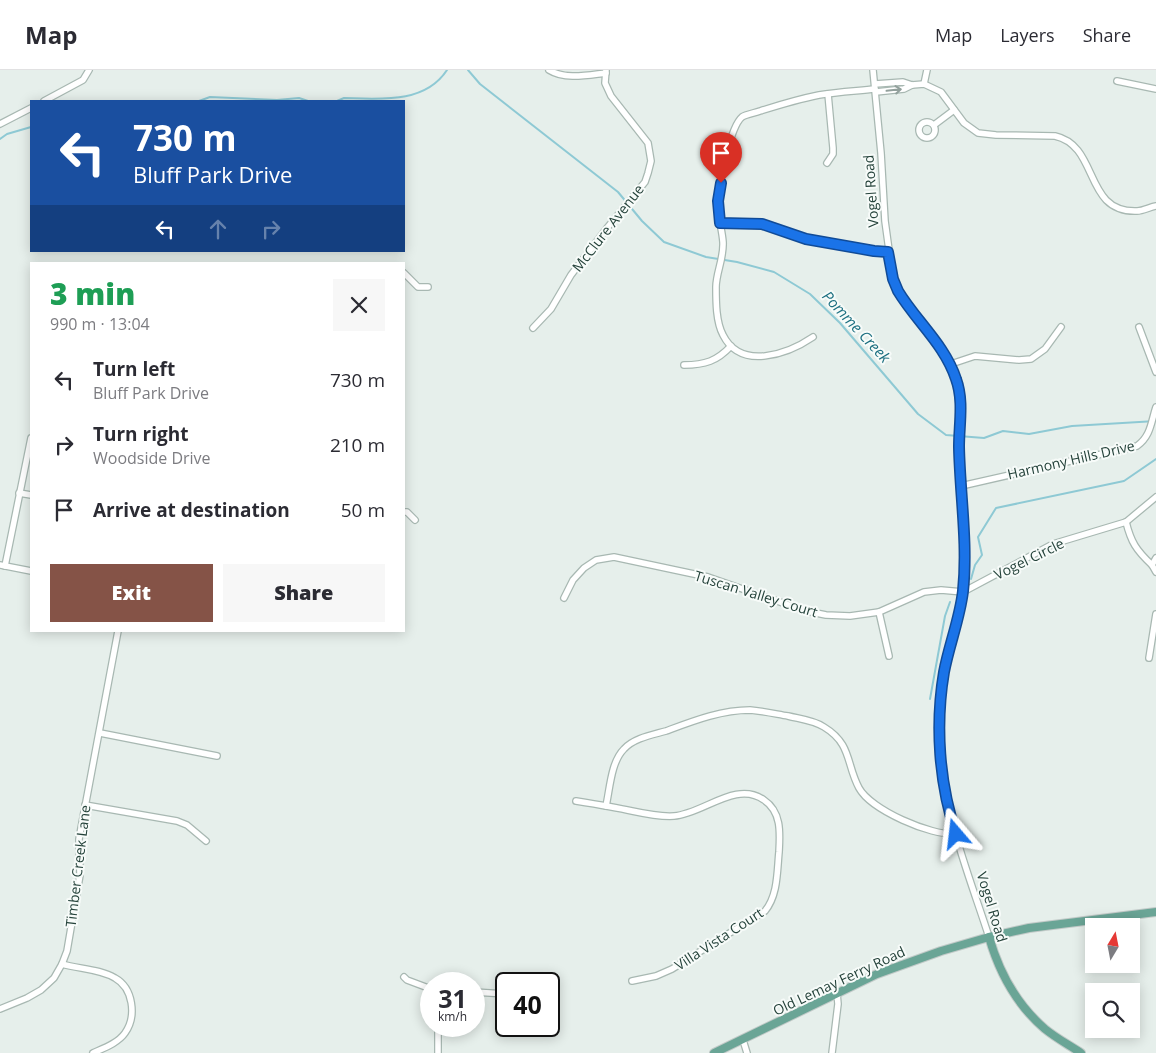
<!DOCTYPE html>
<html lang="en">
<head>
<meta charset="utf-8">
<style>
	body { margin:0; font-family:"Open Sans",sans-serif; background:#f7f7f7; color:#2b2b33; height:100vh; display:flex; flex-direction:column; font-size:19px; white-space:nowrap }
	* { box-sizing:border-box; margin:0 }
	p { font-size:16px; color:#7c7c81 }
	.icon { flex:none; width:28px; height:28px; fill:none; stroke:currentColor; stroke-width:2; stroke-linecap:round; stroke-linejoin:round }
	.map { position:relative; flex:1; overflow:hidden }
	.details { position:absolute; left:30px; top:192px; width:375px; height:370px; display:flex; flex-direction:column; background:#fff; border-radius:0px; box-shadow:0 2px 12px #0003 }
	.details>* { flex:none }
	.top-card { position:absolute; left:30px; top:30px; width:375px; height:152px; border-radius:0px; box-shadow:0 2px 12px #0003; background:#1a4fa0; color:#fff; overflow:hidden }
	.needle { width:32px; rotate:10deg }
	.controls { position:absolute; left:1085px; top:848px; display:grid; gap:10px }
	.controls a { display:grid; place-items:center; width:55px; height:55px; border-radius:0px; background:#fff; box-shadow:0 2px 12px #0003; font-size:25px }
	.speed { position:absolute; left:420px; top:902px; display:flex; gap:10px; font-size:25px; font-weight:700; text-align:center }
	.speed>* { display:grid; place-content:center; width:65px; height:65px; border-radius:50%; background:#fff; box-shadow:0 2px 12px #0003; line-height:1 }
	.speed small { font-size:12px; font-weight:400 }
	.speed .limit { border:2px solid #111; border-radius:8px; background:#fff; color:#111 }
	.pin { position:absolute; display:grid; place-items:center; width:42px; height:42px; color:#fff; margin:-51px -21px; border-radius:50% 50% 50% 0; rotate:-45deg; box-shadow:0 0 5px #0007 }
	.pin .icon { rotate:45deg }
	.me { position:absolute; width:55px; margin:-28px; rotate:343deg; stroke-linejoin:round; filter:drop-shadow(0 0 4px #0008) }
	.turn { display:flex; align-items:center; gap:18px; height:105px; padding:0 20px; font-size:22px }
	.turn .icon { width:65px; height:65px; stroke-width:2.5 }
	.turn b { display:block; font-size:35px; line-height:42px }
	.lanes { display:flex; align-items:center; height:48px; padding:0 20px; background:#0003; justify-content:center; gap:25px; direction:ltr }
	.lanes .off { opacity:.35 }
	.round { display:grid; place-items:center; flex:none; width:52px; height:52px; border-radius:0px; background:#f7f7f7 }
	.summary { display:flex; align-items:center; justify-content:space-between; height:85px; padding:0 20px }
	h1 { font-size:30px; font-weight:800; line-height:38px; color:#1e9e55 }
	.button { display:flex; gap:10px; margin-top:auto; padding:10px 20px }
	.button a { flex:1; height:58px; border-radius:0px; background:#855347; color:#fff; font-size:20px; font-weight:800; line-height:58px; text-align:center }
	.button a+a { background:#f7f7f7; color:#2b2b33 }
	ul { padding:0; list-style:none }
	li { display:flex; align-items:center; gap:15px; height:65px; padding:0 20px }
	li div { flex:1 }
	li b { display:block; font-size:19px }
	li em { font-style:normal }
	header { display:flex; align-items:center; gap:30px; box-sizing:border-box; height:70px; padding:0 25px; background:#fff; border-bottom:1px solid #e1e1e2 }
	header strong { font-size:24px }
	nav { display:flex; gap:28px; margin-inline-start:auto; font-size:18px }
	.map>svg:first-child { display:block }
	.lines { fill:none; stroke-linecap:round; stroke-linejoin:round }
	.stream { stroke:#8ec9d4; stroke-width:2 }
	.minor-casing { stroke:#a8b8b2; stroke-width:8 }
	.major-casing { stroke:#c2cac8; stroke-width:10 }
	.minor { stroke:#fff; stroke-width:5.5 }
	.major { stroke:#6aa596; stroke-width:8 }
	.oneway { stroke:#92a09c }
	.route-casing { stroke:#114b97; stroke-width:12 }
	.route { stroke:#1a73e8; stroke-width:9 }
	.labels { text-anchor:middle; stroke-width:4; stroke-linejoin:round; paint-order:stroke }
	.street-label { font-size:14px; fill:#24423a; stroke:#f7fbf9 }
	.water-label { font-size:15px; font-style:italic; fill:#1c6f80; stroke:#f7fbf9 }
</style>
</head>
<body>
<header>
<strong>Map</strong>
<nav><a>Map</a><a>Layers</a><a>Share</a></nav>
</header>
<div class="map">
<svg width="1156" height="983" viewBox="0 0 1156 983">
	<rect width="100%" height="100%" fill="#e6efeb"/>
	<g class="lines">
		<g class="stream">
			<path d="M 468,0 L 480,14 L 618,122 L 642,151 L 664,172 L 706,187 L 737,192 L 774,202 L 810,224 L 840,253 L 918,344 L 946,365 L 984,368 L 1003,361 L 1029,364 L 1072,356 L 1156,351"/>
			<path d="M 199,31 L 210,27 L 277,30 L 299,28 L 308,31"/>
			<path d="M 337,31 L 344,28 C 380,29 425,34 447,0"/>
			<path d="M 0,69 L 7,64 L 31,57"/>
			<path d="M 971,509 L 975,495 L 982,485 L 978,467 L 996,438 L 1124,411 L 1156,389"/>
			<path d="M 930,629 L 945,546 L 950,532"/>
		</g>
		<g class="minor-casing">
			<g id="minor">
				<path d="M 549,0 C 565,10 588,5 606,3"/>
				<path d="M 873,0 L 881,83 L 885,151 L 893,209 L 902,228 L 946,285 C 965,319 958,340 959,377 C 960,425 968,472 963,520 C 961,547 950,574 944,601 C 940,624 940,647 940,669 C 941,738 968,802 989,867"/>
				<path d="M 1117,11 L 1156,19"/>
				<path d="M 875,14 L 903,12 L 912,15 L 924,14 L 941,22 L 964,53 L 978,63 L 996,65 L 1055,66 C 1100,76 1083,143 1137,141 C 1143,141 1150,137 1156,136"/>
				<path d="M 924,14 L 927,0"/>
				<path d="M 876,22 L 904,19 L 912,15"/>
				<path d="M 44,31 L 83,10 L 89,0"/>
				<circle cx="927" cy="60" r="8"/>
				<path d="M 0,54 L 31,38"/>
				<path d="M 934,55 L 954,40"/>
				<path d="M 827,93 L 833,84 L 833,78 L 828,24"/>
				<path d="M 720,153 L 762,154 L 806,169 L 873,181 L 888,182"/>
				<path d="M 404,203 L 418,217 L 428,217"/>
				<path d="M 1139,257 L 1156,302"/>
				<path d="M 533,258 L 551,239 L 571,205 L 607,158 L 645,112 L 648,103 L 651,91 L 648,73 L 611,26 L 605,13 L 606,0"/>
				<path d="M 813,267 C 788,284 741,301 723,265 C 716,252 716,232 716,217 C 716,203 724,188 723,172 C 722,158 717,145 718,131 C 719,114 730,57 742,47 C 746,44 755,43 760,41 C 779,35 799,29 819,25 C 837,22 856,21 875,19"/>
				<path d="M 951,294 L 975,286 L 1019,290 L 1031,289 L 1045,279 L 1061,257"/>
				<path d="M 684,295 C 705,295 717,291 731,276"/>
				<path d="M 961,416 L 1137,376 C 1151,366 1151,352 1156,337"/>
				<path d="M 19,423 L 31,425"/>
				<path d="M 404,442 L 407,442 L 415,450"/>
				<path d="M 1126,452 C 1131,472 1136,480 1152,495"/>
				<path d="M 1156,488 L 1152,495 L 1156,502"/>
				<path d="M 0,495 L 31,501"/>
				<path d="M 5,496 L 31,368"/>
				<path d="M 564,528 L 573,510 L 584,498 L 596,490 L 614,487 L 708,507 L 806,541 L 826,545 L 850,546 L 879,542 L 924,522 L 941,520 L 963,522 L 1053,474 L 1126,452 L 1156,427"/>
				<path d="M 879,542 L 889,586"/>
				<path d="M 1149,588 L 1156,544"/>
				<path d="M 100,663 L 217,686"/>
				<path d="M 576,731 C 595,734 614,737 632,741 C 646,744 660,747 674,746 C 703,744 736,710 764,730 C 782,742 780,764 779,782 C 777,802 778,825 765,841 L 672,899 L 656,906 L 632,911"/>
				<path d="M 85,735 L 177,751 L 187,755 L 206,771"/>
				<path d="M 606,736 C 610,718 611,692 624,679 C 634,668 652,665 666,661 C 693,651 721,640 750,640 C 763,641 776,644 788,646 C 800,649 813,650 824,657 C 852,674 846,694 859,718 C 871,740 931,766 956,764"/>
				<path d="M 62,894 C 79,899 100,899 115,908 C 133,918 137,946 125,963 C 118,973 104,978 93,983"/>
				<path d="M 404,907 L 407,910 L 431,919"/>
				<path d="M 474,922 L 506,924"/>
				<path d="M 0,939 L 27,928 L 41,920 L 54,908 L 62,894 L 67,881 L 80,805 L 79,769 L 118,561"/>
				<path d="M 743,970 L 747,983"/>
				<path d="M 438,983 L 438,956"/>
				<path d="M 832,983 L 838,934 L 837,923"/>
			</g>
		</g>
		<g class="major-casing">
			<g id="major">
				<path d="M 989,867 C 999,902 1017,935 1045,959 C 1056,968 1069,975 1081,983"/>
				<path d="M 714,983 L 877,904 L 941,881 L 989,867 L 1029,858 L 1156,842"/>
			</g>
		</g>
		<use href="#minor" class="minor"/>
		<use href="#major" class="major"/>
	</g>
	<defs><path id="oneway-shaft" d="M-6 0H5M1.5-3L5.5 0L1.5 3" fill="none" stroke-width="1.6" stroke-linecap="round" stroke-linejoin="round" transform="scale(1.25)"/></defs>
	<use class="oneway" href="#oneway-shaft" transform="translate(894 20) rotate(-6)"/>
	<g class="lines">
		<g class="route-casing">
			<path id="route" d="M 721,113 L 718,131 L 720,153 L 762,154 L 806,169 L 874,181 L 888,182 L 893,209 L 898,221 C 916,251 945,275 956,309 C 964,331 959,354 959,377 C 960,425 968,473 963,521 C 960,548 949,575 944,602 C 935,655 939,713 956,764"/>
		</g>
		<use href="#route" class="route"/>
	</g>
	<g class="labels">
		<g class="street-label">
			<text transform="translate(871 121) rotate(-94)" y="5">Vogel Road</text>
			<text transform="translate(608 158) rotate(-52)" y="5">McClure Avenue</text>
			<text transform="translate(1071 390) rotate(-13)" y="5">Harmony Hills Drive</text>
			<text transform="translate(1029 489) rotate(-26)" y="5">Vogel Circle</text>
			<text transform="translate(756 524) rotate(17)" y="5">Tuscan Valley Court</text>
			<text transform="translate(78 796) rotate(-83)" y="5">Timber Creek Lane</text>
			<text transform="translate(992 837) rotate(73)" y="5">Vogel Road</text>
			<text transform="translate(719 869) rotate(-33)" y="5">Villa Vista Court</text>
			<text transform="translate(839 911) rotate(-25)" y="5">Old Lemay Ferry Road</text>
		</g>
		<g class="water-label">
			<text transform="translate(856 257) rotate(47)" y="5">Pomme Creek</text>
		</g>
	</g>
</svg>
<div class="controls">
<a><svg class="needle" viewBox="-14 -14 28 28"><path d="M0-13l5 13h-10z" fill="#e53935"/><path d="M0 13l5-13h-10z" fill="#7c7c81"/></svg></a>
<a><svg class="icon" aria-label="search" viewBox="0 0 24 24"><circle cx="10" cy="10" r="6"/><path d="M15 15l6 6"/></svg></a>
</div>
<div class="speed"><div>31<small>km/h</small></div><div class="limit">40</div></div>
<div class="pin" style="left:721px;top:113px;background:#d93025"><svg class="icon" aria-label="arrive" viewBox="0 0 24 24"><path d="M6 21V4h12l-3 4 3 4H6"/></svg></div>
<svg class="me" style="left:956px;top:764px" viewBox="-20 -20 40 40"><path d="M0-17L14 15 0 8-14 15z" fill="#1a73e8" stroke="#fff" stroke-width="4"/></svg>
<div class="top-card">
<div class="turn"><svg class="icon" aria-label="left" viewBox="0 0 24 24"><path d="M17 20v-9H6M10 6l-5 5 5 5"/></svg><div><b>730 m</b>Bluff Park Drive</div></div>
<div class="lanes"><svg class="icon" aria-label="left" viewBox="0 0 24 24"><path d="M17 20v-9H6M10 6l-5 5 5 5"/></svg><svg class="icon off" aria-label="ahead" viewBox="0 0 24 24"><path d="M12 20V5M6 11l6-6 6 6"/></svg><svg class="icon off" aria-label="right" viewBox="0 0 24 24"><path d="M7 20v-9h11M14 6l5 5-5 5"/></svg></div>
</div>
<section class="details">
<div class="summary"><div><h1>3 min</h1><p>990 m · 13:04</p></div><a class="round"><svg class="icon" aria-label="close" viewBox="0 0 24 24"><path d="M6 6l12 12M18 6L6 18"/></svg></a></div>
<ul>
<li><svg class="icon" aria-label="left" viewBox="0 0 24 24"><path d="M17 20v-9H6M10 6l-5 5 5 5"/></svg><div><b>Turn left</b><p>Bluff Park Drive</p></div><em>730 m</em></li>
<li><svg class="icon" aria-label="right" viewBox="0 0 24 24"><path d="M7 20v-9h11M14 6l5 5-5 5"/></svg><div><b>Turn right</b><p>Woodside Drive</p></div><em>210 m</em></li>
<li><svg class="icon" aria-label="arrive" viewBox="0 0 24 24"><path d="M6 21V4h12l-3 4 3 4H6"/></svg><div><b>Arrive at destination</b></div><em>50 m</em></li>
</ul>
<div class="button"><a>Exit</a><a>Share</a></div>
</section>
</div>
</body>
</html>
